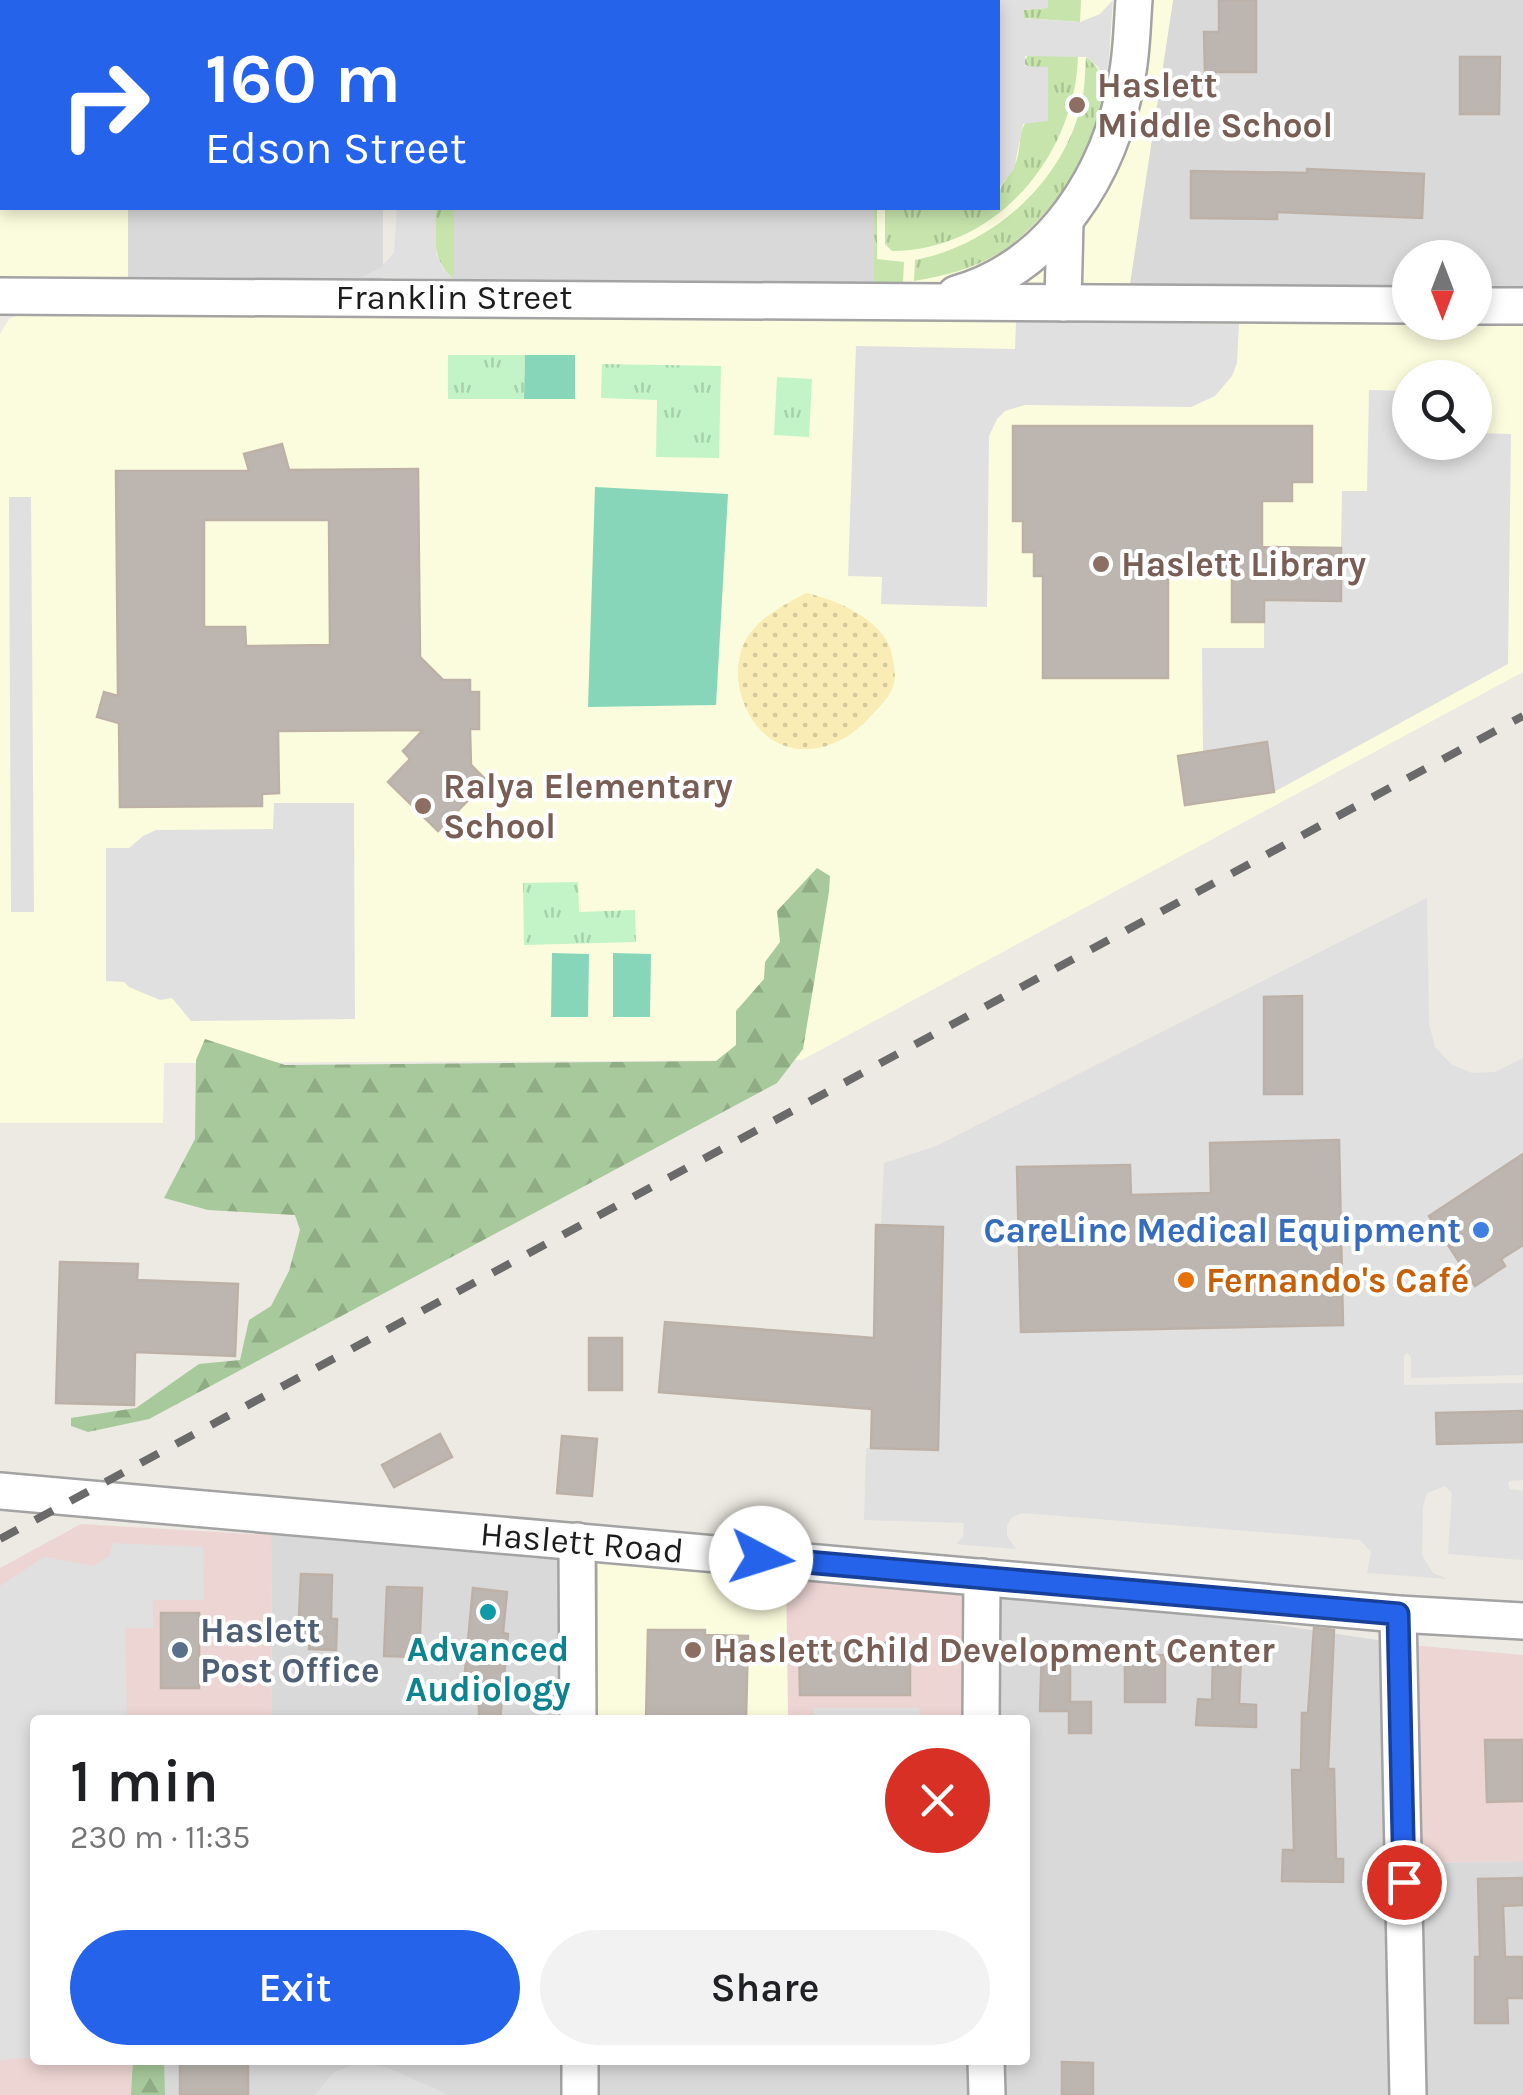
<!DOCTYPE html>
<html lang="en">
<head>
<meta charset="utf-8">
<style>
	body { margin:0; font-family:Karla,sans-serif; background:#f2f2f2; color:#202124; height:100vh; display:flex; flex-direction:column; font-size:38px; white-space:nowrap }
	* { box-sizing:border-box; margin:0 }
	p { font-size:32px; color:#757577 }
	.icon { flex:none; width:55px; height:55px; fill:none; stroke:currentColor; stroke-width:2; stroke-linecap:round; stroke-linejoin:round }
	.map { position:relative; flex:1; overflow:hidden }
	.details { position:absolute; left:30px; top:1715px; width:1000px; height:350px; display:flex; flex-direction:column; background:#fff; border-radius:10px; box-shadow:0 5px 15px #0003 }
	.details>* { flex:none }
	.top-card { position:absolute; left:0px; top:0px; width:1000px; height:210px; box-shadow:0 5px 15px #0003; background:#2563eb; color:#fff; overflow:hidden }
	.needle { width:65px; rotate:180deg }
	.controls { position:absolute; left:1392px; top:240px; display:grid; gap:20px }
	.controls a { display:grid; place-items:center; width:100px; height:100px; border-radius:50%; background:#fff; box-shadow:0 5px 15px #0003; font-size:50px }
	.pin { position:absolute; display:grid; place-items:center; width:85px; height:85px; color:#fff; margin:-42px; border:5px solid #fff; border-radius:50%; box-shadow:0 2px 10px #0007 }
	.me { position:absolute; width:110px; margin:-55px; rotate:95deg; stroke-linejoin:round; filter:drop-shadow(0 0 8px #0008) }
	.turn { display:flex; align-items:center; gap:35px; height:210px; padding:0 40px; font-size:45px }
	.turn .icon { width:130px; height:130px; stroke-width:2.5 }
	.turn b { display:block; font-size:70px; line-height:85px }
	.round { display:grid; place-items:center; flex:none; width:105px; height:105px; border-radius:52px; background:#f2f2f2 }
	.summary { display:flex; align-items:center; justify-content:space-between; height:170px; padding:0 40px }
	h1 { font-size:60px; font-weight:600; line-height:75px }
	.cta { display:flex; gap:20px; margin-top:auto; padding:20px 40px }
	.cta a { flex:1; height:115px; border-radius:60px; background:#2563eb; color:#fff; font-size:40px; font-weight:600; line-height:115px; text-align:center }
	.cta a+a { background:#f2f2f2; color:#202124 }
	.map>svg:first-child { display:block }
	.residential { fill:#dad9d9 }
	.commercial { fill:#edd5d3 }
	.education { fill:#fbfcdd; fill-rule:evenodd }
	.grass { fill:url(#grass-tufts) }
	.forest { fill:url(#forest-firs) }
	.sand { fill:url(#sand-dots) }
	.park { fill:url(#park-tufts) }
	.pitch { fill:#87d6b9 }
	.parking { fill:#e0e0e0 }
	.building { fill:#bdb6b0; stroke:#bdb1a7; stroke-width:2.5; fill-rule:evenodd }
	.lines { fill:none; stroke-linecap:round; stroke-linejoin:round }
	.minor-casing { stroke:#a3a3a3; stroke-width:40 }
	.minor { stroke:#fff; stroke-width:35 }
	.rail { stroke:#6a6a6a; stroke-width:8; stroke-dasharray:20 20; stroke-linecap:butt }
	.route-casing { stroke:#184099; stroke-width:25 }
	.route { stroke:#2563eb; stroke-width:18 }
	.education-dot { fill:#8d6e63; stroke:#fff; stroke-width:4 }
	.shop-dot { fill:#3f7fe0; stroke:#fff; stroke-width:4 }
	.food-dot { fill:#e8710a; stroke:#fff; stroke-width:4 }
	.culture-dot { fill:#0f9aa8; stroke:#fff; stroke-width:4 }
	.service-dot { fill:#5c6f8a; stroke:#fff; stroke-width:4 }
	.labels { text-anchor:middle; stroke-width:8; stroke-linejoin:round; paint-order:stroke }
	.education-label { font-size:35px; font-weight:bold; fill:#785e54; stroke:#fff; text-anchor:start }
	.street-label { font-size:35px; fill:#1c1c1c; stroke:#fff }
	.shop-label { font-size:35px; font-weight:bold; fill:#366cbe; stroke:#fff; text-anchor:end }
	.food-label { font-size:35px; font-weight:bold; fill:#c56008; stroke:#fff; text-anchor:start }
	.service-label { font-size:35px; font-weight:bold; fill:#4e5e75; stroke:#fff; text-anchor:start }
	.culture-label { font-size:35px; font-weight:bold; fill:#0d838f; stroke:#fff }
</style>
</head>
<body>
<div class="map">
<svg width="1523" height="2095" viewBox="0 0 1523 2095">
	<defs>
		<pattern id="grass-tufts" width="24" height="20" patternUnits="userSpaceOnUse" patternTransform="scale(2.5)"><rect width="24" height="20" fill="#c6e4ac"/><path d="M3 7l-1-3M5 7V3M7 7l1-3M15 17l-1-3M17 17v-4M19 17l1-3" fill="none" stroke="#aac393"/></pattern>
		<pattern id="forest-firs" width="22" height="20" patternUnits="userSpaceOnUse" patternTransform="scale(2.5)"><rect width="22" height="20" fill="#a8c99b"/><path d="M5 1l3.5 6h-7zM16 11l3.5 6h-7z" fill="#90ac85"/></pattern>
		<pattern id="sand-dots" width="8" height="8" patternUnits="userSpaceOnUse" patternTransform="scale(2.5)"><rect width="8" height="8" fill="#f9ecb5"/><path d="M2 2h.1M6 6h.1" fill="none" stroke="#d5ca9b" stroke-width="1.8" stroke-linecap="round"/></pattern>
		<pattern id="park-tufts" width="24" height="20" patternUnits="userSpaceOnUse" patternTransform="scale(2.5)"><rect width="24" height="20" fill="#c2f4c7"/><path d="M3 7l-1-3M5 7V3M7 7l1-3M15 17l-1-3M17 17v-4M19 17l1-3" fill="none" stroke="#a6d1aa"/></pattern>
	</defs>
	<rect width="100%" height="100%" fill="#edeae3"/>
	<g class="residential">
		<rect x="128" y="0" width="256" height="2"/>
		<path d="M 455,0 L 874,0 L 455,2 Z"/>
		<path d="M 1173,0 L 1523,0 L 1523,292 L 1475,292 L 1475,258 L 1410,258 L 1410,292 L 1129,290 Z"/>
		<path d="M 128,208 L 383,208 L 383,279 L 128,277 Z"/>
		<path d="M 454,208 L 874,208 L 874,285 L 454,279 Z"/>
		<path d="M 271,1535 L 598,1563 L 598,1720 L 272,1720 Z"/>
		<path d="M 961,1595 L 1218,1616 L 1410,1645 L 1414,1863 L 1523,1861 L 1523,2095 L 138,2095 L 138,2060 L 1025,2060 L 1025,1720 L 963,1720 Z"/>
	</g>
	<g class="commercial">
		<path d="M 81,1524 L 271,1535 L 272,1720 L 35,1720 L 35,2060 L 138,2060 L 138,2095 L 0,2095 L 0,1568 Z"/>
		<path d="M 786,1580 L 961,1595 L 963,1720 L 788,1720 Z"/>
		<path d="M 1410,1645 L 1523,1655 L 1523,1861 L 1414,1863 Z"/>
	</g>
	<g class="education">
		<path d="M 0,0 L 128,0 L 2,2 L 2,208 L 128,208 L 128,277 L 0,277 Z"/>
		<path d="M 874,0 L 1173,0 L 1129,290 L 874,285 L 874,208 L 998,208 L 998,2 Z"/>
		<path d="M 27,311 L 1410,318 L 1410,322 L 1523,319 L 1523,672 L 802,1060 L 164,1063 L 163,1123 L 0,1123 L 0,334 L 9,319 ZM 1410,378 L 1475,378 L 1475,442 L 1410,442 Z"/>
		<path d="M 598,1563 L 786,1580 L 788,1720 L 598,1720 Z"/>
	</g>
	<g class="grass">
		<path d="M 1048,0 L 1081,0 L 1080,22 L 1024,18 L 1024,10 L 1047,8 Z"/>
		<path d="M 1028,55 L 1078,55 C 1076,154 997,251 892,251 L 885,244 L 885,208 L 998,208 C 998,181 1007,183 1016,162 C 1022,148 1017,133 1027,121 L 1047,121 L 1029,67 L 1023,63 Z"/>
		<path d="M 1086,57 C 1148,101 1045,225 1001,252 C 975,268 945,276 914,281 L 915,260 C 995,245 1068,178 1083,96 C 1085,83 1085,70 1086,57 Z"/>
		<path d="M 436,208 L 454,208 L 454,279 C 431,261 435,235 436,208 Z"/>
		<path d="M 874,208 L 877,208 L 877,259 L 904,262 L 903,282 L 874,285 Z"/>
	</g>
	<g class="forest">
		<path d="M 817,868 L 830,876 L 829,892 L 803,1049 L 777,1083 L 149,1419 L 88,1432 L 71,1426 L 71,1418 L 136,1408 L 199,1364 L 240,1360 L 249,1320 L 271,1306 L 289,1271 L 300,1230 L 295,1215 L 208,1210 L 164,1198 L 195,1139 L 196,1060 L 205,1039 L 285,1065 L 716,1061 L 736,1045 L 736,1011 L 764,979 L 765,962 L 780,942 L 777,911 Z"/>
		<path d="M 133,2060 L 164,2060 L 165,2095 L 131,2095 Z"/>
	</g>
	<path class="sand" d="M 806,593 C 835,599 883,620 891,651 C 900,686 893,693 869,718 C 831,760 770,763 745,706 C 737,687 735,666 743,646 C 753,620 783,606 806,593 Z"/>
	<g class="park">
		<path d="M 448,355 L 525,355 L 524,399 L 448,399 Z"/>
		<path d="M 602,364 L 721,366 L 719,458 L 656,457 L 657,400 L 601,398 Z"/>
		<path d="M 777,377 L 812,379 L 809,437 L 774,435 Z"/>
		<path d="M 578,882 L 579,912 L 635,910 L 636,942 L 524,945 L 523,883 Z"/>
	</g>
	<g class="pitch">
		<path d="M 525,355 L 575,355 L 575,399 L 524,399 Z"/>
		<path d="M 595,487 L 728,494 L 716,705 L 588,707 Z"/>
		<path d="M 552,953 L 589,954 L 588,1017 L 551,1017 Z"/>
		<path d="M 613,953 L 651,954 L 650,1017 L 613,1017 Z"/>
	</g>
	<g class="parking">
		<path d="M 886,0 L 1048,0 L 1048,8 L 1024,10 L 1024,18 L 1080,22 L 1100,14 L 1113,0 L 1107,90 L 1098,67 L 1086,57 L 1025,56 L 1025,66 L 1048,67 L 1048,121 L 1023,124 L 1014,169 L 998,189 L 998,2 Z"/>
		<path d="M 397,208 L 436,208 L 436,254 L 443,269 L 454,279 L 361,277 L 380,268 L 394,253 Z"/>
		<path d="M 1016,321 L 1239,324 L 1237,363 L 1232,376 L 1215,396 L 1191,407 L 1025,405 L 1005,411 L 997,419 L 989,436 L 987,607 L 881,604 L 882,577 L 848,576 L 856,346 L 1015,349 Z"/>
		<path d="M 1416,372 L 1478,373 L 1477,433 L 1511,434 L 1508,664 L 1274,792 L 1267,742 L 1203,752 L 1202,648 L 1264,648 L 1264,600 L 1340,600 L 1342,491 L 1367,491 L 1369,390 L 1410,391 L 1410,442 L 1475,442 L 1475,378 L 1416,377 Z"/>
		<path d="M 9,497 L 31,497 L 34,912 L 11,912 Z"/>
		<path d="M 274,803 L 354,803 L 355,1019 L 191,1021 L 172,998 L 160,1000 L 129,987 L 124,982 L 106,981 L 106,848 L 129,848 L 143,836 L 156,830 L 273,829 Z"/>
		<path d="M 1427,898 L 1429,1024 L 1435,1047 L 1452,1065 L 1472,1073 L 1495,1072 L 1523,1058 L 1523,1375 L 1411,1378 L 1411,1357 L 1407,1353 L 1404,1356 L 1404,1385 L 1523,1383 L 1523,1480 L 1510,1481 L 1508,1484 L 1510,1489 L 1523,1491 L 1523,1560 L 1448,1554 L 1452,1493 L 1445,1486 L 1427,1493 L 1423,1507 L 1422,1555 L 1433,1573 L 1448,1579 L 1367,1573 L 1371,1552 L 1360,1540 L 1021,1513 L 1011,1518 L 1007,1526 L 1007,1536 L 1016,1549 L 956,1544 L 963,1536 L 964,1523 L 864,1520 L 866,1448 L 938,1449 L 943,1227 L 881,1225 L 884,1163 L 936,1146 Z"/>
		<path d="M 113,1543 L 203,1547 L 204,1600 L 153,1600 L 153,1628 L 125,1628 L 127,1720 L 35,1720 L 35,1740 L 32,1741 L 35,2057 L 0,2060 L 0,1586 L 44,1557 L 94,1566 L 109,1556 Z"/>
		<rect x="814" y="1708" width="105" height="12"/>
		<path d="M 359,2063 L 386,2067 L 449,2095 L 314,2095 L 334,2072 Z"/>
	</g>
	<g class="building">
		<path d="M 1219,0 L 1256,0 L 1256,72 L 1205,72 L 1204,32 L 1219,32 Z"/>
		<path d="M 1460,57 L 1500,57 L 1499,114 L 1460,114 Z"/>
		<path d="M 1307,169 L 1424,174 L 1422,218 L 1277,212 L 1277,219 L 1191,218 L 1191,171 L 1307,173 Z"/>
		<path d="M 1013,426 L 1312,426 L 1312,482 L 1292,482 L 1292,501 L 1262,501 L 1262,547 L 1341,548 L 1341,601 L 1264,600 L 1264,622 L 1232,622 L 1232,570 L 1168,569 L 1168,678 L 1043,678 L 1043,576 L 1034,576 L 1034,552 L 1023,552 L 1023,521 L 1013,521 Z"/>
		<path d="M 282,444 L 289,470 L 418,469 L 420,657 L 443,680 L 470,680 L 470,692 L 479,692 L 479,729 L 470,729 L 471,765 L 487,781 L 438,831 L 388,782 L 410,759 L 403,751 L 423,730 L 278,731 L 279,793 L 262,794 L 262,806 L 120,807 L 119,723 L 97,717 L 104,692 L 118,696 L 116,471 L 249,471 L 244,454 ZM 204,520 L 329,520 L 330,645 L 246,646 L 245,627 L 204,627 Z"/>
		<path d="M 1267,742 L 1274,792 L 1185,805 L 1178,756 Z"/>
		<path d="M 1302,996 L 1302,1094 L 1264,1094 L 1264,997 Z"/>
		<path d="M 1339,1140 L 1343,1325 L 1021,1332 L 1017,1167 L 1130,1165 L 1131,1195 L 1211,1193 L 1210,1143 Z"/>
		<path d="M 1523,1154 L 1523,1245 L 1501,1259 L 1505,1266 L 1475,1286 L 1429,1216 Z"/>
		<path d="M 876,1225 L 943,1227 L 938,1450 L 871,1448 L 872,1409 L 659,1392 L 665,1322 L 874,1338 Z"/>
		<path d="M 60,1262 L 138,1264 L 137,1280 L 238,1284 L 235,1356 L 135,1352 L 134,1405 L 56,1403 Z"/>
		<rect x="589" y="1338" width="33" height="52"/>
		<path d="M 1523,1411 L 1523,1442 L 1437,1444 L 1436,1413 Z"/>
		<path d="M 440,1434 L 452,1457 L 394,1487 L 382,1465 Z"/>
		<path d="M 562,1436 L 597,1439 L 592,1496 L 557,1493 Z"/>
		<path d="M 301,1574 L 332,1575 L 331,1619 L 337,1619 L 336,1650 L 309,1649 L 310,1638 L 298,1638 Z"/>
		<path d="M 387,1587 L 422,1588 L 419,1657 L 384,1656 Z"/>
		<path d="M 473,1588 L 507,1592 L 503,1633 L 508,1634 L 500,1720 L 479,1720 L 479,1673 L 465,1672 Z"/>
		<rect x="161" y="1613" width="38" height="75"/>
		<path d="M 1314,1628 L 1334,1630 L 1328,1769 L 1334,1769 L 1336,1859 L 1343,1859 L 1343,1882 L 1282,1881 L 1283,1850 L 1294,1850 L 1292,1770 L 1301,1770 L 1302,1713 L 1308,1713 Z"/>
		<path d="M 648,1630 L 705,1630 L 705,1635 L 748,1636 L 746,1720 L 646,1720 Z"/>
		<path d="M 799,1643 L 910,1643 L 910,1695 L 800,1695 Z"/>
		<path d="M 1042,1648 L 1063,1648 L 1065,1666 L 1070,1666 L 1070,1702 L 1091,1702 L 1091,1733 L 1069,1733 L 1069,1711 L 1040,1711 Z"/>
		<path d="M 1165,1655 L 1165,1702 L 1125,1702 L 1125,1656 Z"/>
		<path d="M 1213,1656 L 1241,1657 L 1239,1704 L 1256,1705 L 1256,1727 L 1196,1725 L 1198,1699 L 1212,1700 Z"/>
		<path d="M 1485,1740 L 1523,1740 L 1523,1801 L 1487,1802 Z"/>
		<path d="M 1523,1878 L 1523,1905 L 1503,1906 L 1505,1957 L 1523,1957 L 1523,1998 L 1507,1998 L 1508,2023 L 1475,2023 L 1475,1957 L 1480,1957 L 1478,1879 Z"/>
		<rect x="180" y="2060" width="68" height="35"/>
		<path d="M 1062,2062 L 1093,2063 L 1093,2095 L 1062,2095 Z"/>
	</g>
	<g class="lines">
		<g class="minor-casing">
			<g id="minor">
				<path d="M 956,294 C 1053,267 1111,172 1127,77 C 1132,51 1132,25 1134,0"/>
				<path d="M 0,296 L 1410,305"/>
				<path d="M 1063,303 L 1065,221"/>
				<path d="M 1475,306 L 1523,306"/>
				<path d="M 0,1491 L 1398,1614 L 1523,1621"/>
				<path d="M 577,1541 L 578,1720"/>
				<path d="M 1398,1614 L 1408,2095"/>
				<path d="M 981,1720 L 982,1577"/>
				<path d="M 580,2060 L 580,2095"/>
				<path d="M 986,2060 L 987,2095"/>
			</g>
		</g>
		<use href="#minor" class="minor"/>
		<path class="rail" d="M 0,1539 L 1523,716"/>
	</g>
	<g class="lines">
		<g class="route-casing">
			<path id="route" d="M 761,1558 L 1398,1614 L 1404,1882"/>
		</g>
		<use href="#route" class="route"/>
	</g>
	<g class="education-dot">
		<circle cx="1077" cy="105" r="10"/>
		<circle cx="1101" cy="564" r="10"/>
		<circle cx="423" cy="806" r="10"/>
		<circle cx="693" cy="1650" r="10"/>
	</g>
	<circle class="shop-dot" cx="1481" cy="1230" r="10"/>
	<circle class="food-dot" cx="1186" cy="1280" r="10"/>
	<circle class="culture-dot" cx="488" cy="1612" r="10"/>
	<circle class="service-dot" cx="180" cy="1650" r="10"/>
	<g class="labels">
		<g class="education-label">
			<text x="1097" y="97">Haslett<tspan x="1097" dy="40">Middle School</tspan></text>
			<text x="1121" y="576">Haslett Library</text>
			<text x="443" y="798">Ralya Elementary<tspan x="443" dy="40">School</tspan></text>
			<text x="713" y="1662">Haslett Child Development Center</text>
		</g>
		<g class="street-label">
			<text x="454" y="309">Franklin Street</text>
			<text transform="translate(582 1542) rotate(5)" y="12">Haslett Road</text>
		</g>
		<g class="shop-label">
			<text x="1461" y="1242">CareLinc Medical Equipment</text>
		</g>
		<g class="food-label">
			<text x="1206" y="1292">Fernando's Café</text>
		</g>
		<g class="service-label">
			<text x="200" y="1642">Haslett<tspan x="200" dy="40">Post Office</tspan></text>
		</g>
		<g class="culture-label">
			<text x="488" y="1661">Advanced<tspan x="488" dy="40">Audiology</tspan></text>
		</g>
	</g>
</svg>
<div class="controls">
<a><svg class="needle" viewBox="-14 -14 28 28"><path d="M0-13l5 13h-10z" fill="#e53935"/><path d="M0 13l5-13h-10z" fill="#757577"/></svg></a>
<a><svg class="icon" aria-label="search" viewBox="0 0 24 24"><circle cx="10" cy="10" r="6"/><path d="M15 15l6 6"/></svg></a>
</div>
<div class="pin" style="left:1404px;top:1882px;background:#d93025"><svg class="icon" aria-label="arrive" viewBox="0 0 24 24"><path d="M6 21V4h12l-3 4 3 4H6"/></svg></div>
<svg class="me" style="left:761px;top:1558px" viewBox="-20 -20 40 40"><circle r="19" fill="#fff"/><path d="M0-13L10 11 0 6-10 11z" fill="#2563eb"/></svg>
<div class="top-card">
<div class="turn"><svg class="icon" aria-label="right" viewBox="0 0 24 24"><path d="M7 20v-9h11M14 6l5 5-5 5"/></svg><div><b>160 m</b>Edson Street</div></div>
</div>
<section class="details">
<div class="summary"><div><h1>1 min</h1><p>230 m · 11:35</p></div><a class="round" style="background:#d93025;color:#fff"><svg class="icon" aria-label="close" viewBox="0 0 24 24"><path d="M6 6l12 12M18 6L6 18"/></svg></a></div>
<div class="cta"><a>Exit</a><a>Share</a></div>
</section>
</div>
</body>
</html>
